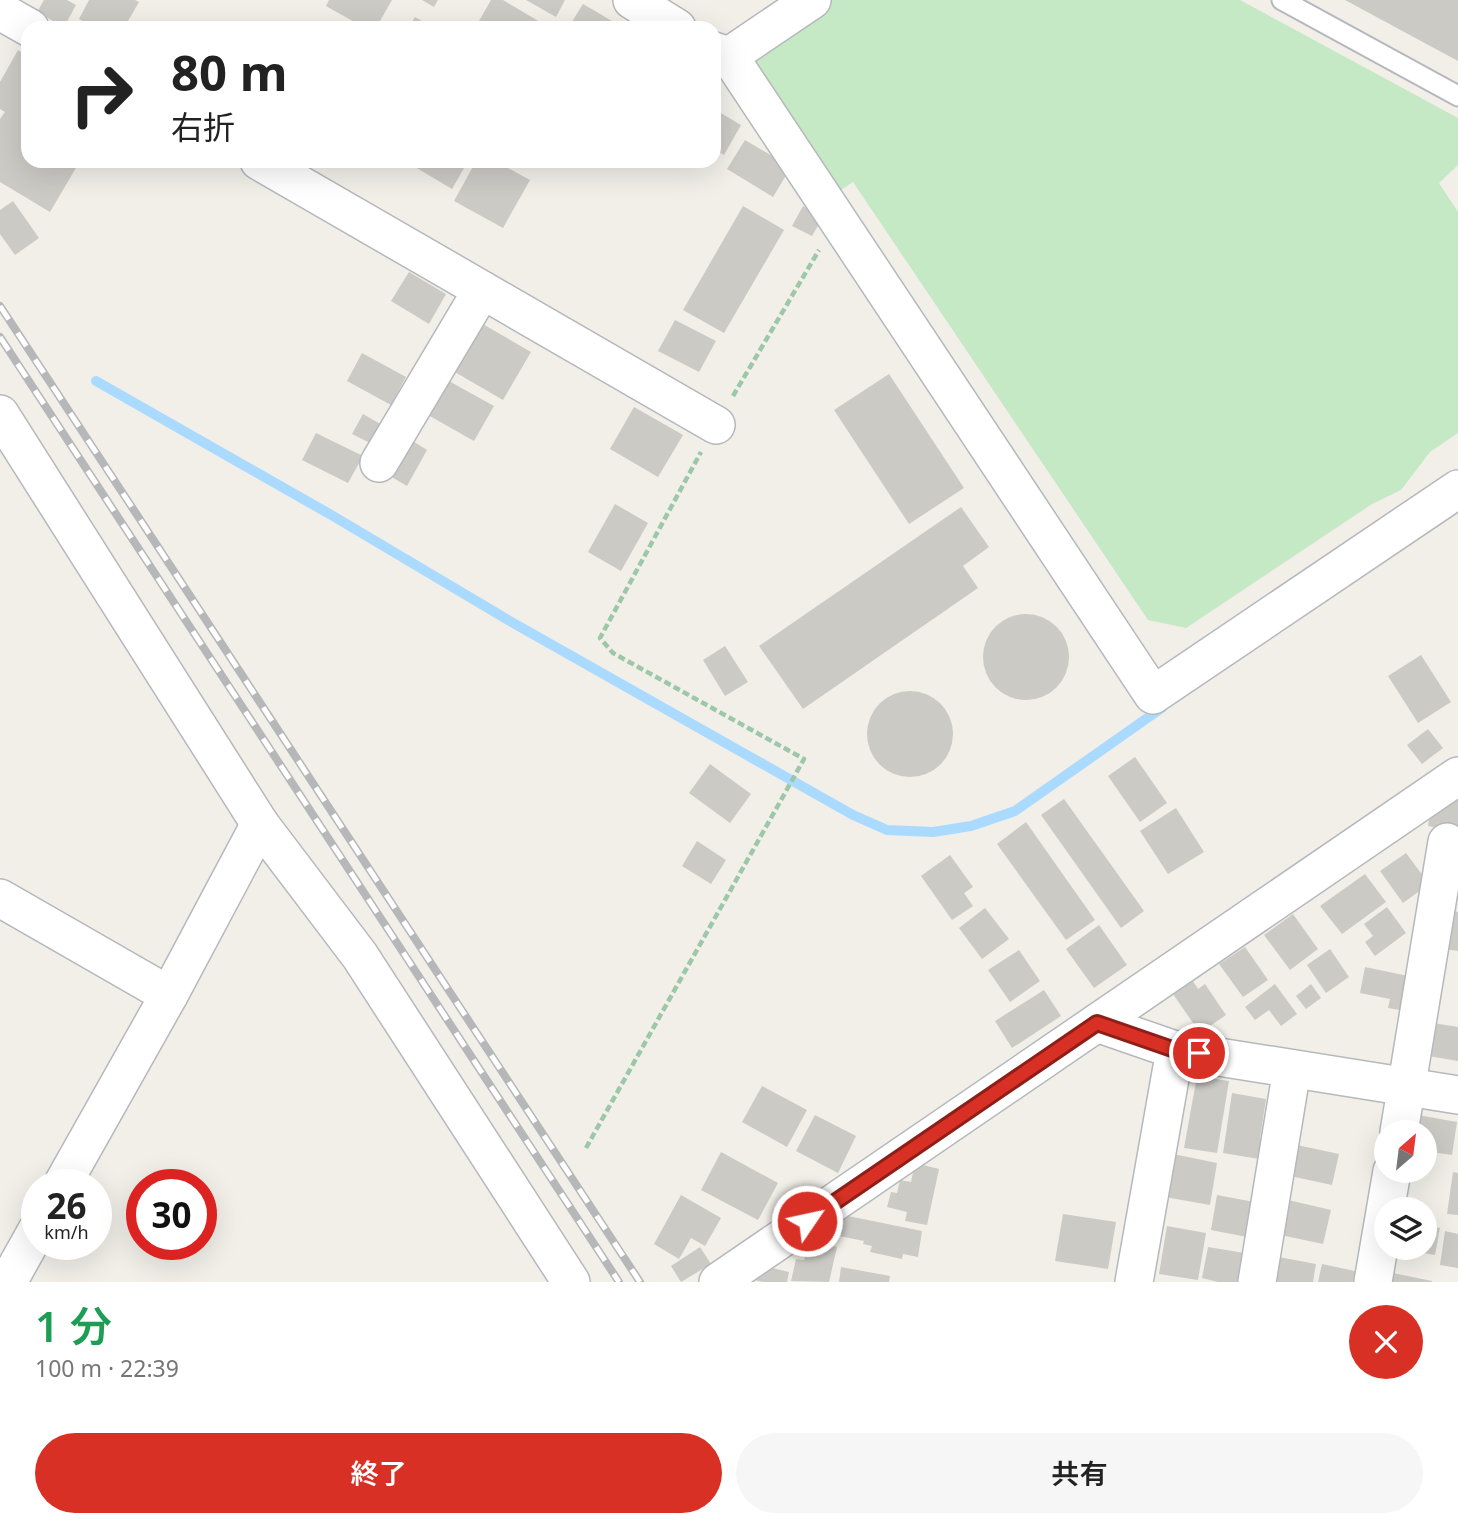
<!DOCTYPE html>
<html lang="ja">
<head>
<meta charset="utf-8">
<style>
	body { margin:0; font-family:"Noto Sans","Noto Sans JP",sans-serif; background:#f6f6f6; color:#222; height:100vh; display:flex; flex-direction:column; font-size:26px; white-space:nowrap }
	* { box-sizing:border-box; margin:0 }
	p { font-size:23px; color:#767676 }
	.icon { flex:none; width:38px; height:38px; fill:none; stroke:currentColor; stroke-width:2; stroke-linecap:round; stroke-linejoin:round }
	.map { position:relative; height:1282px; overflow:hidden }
	.sheet { display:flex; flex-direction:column; background:#fff; flex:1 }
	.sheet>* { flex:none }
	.top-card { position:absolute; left:21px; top:21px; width:700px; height:147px; border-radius:21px; box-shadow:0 7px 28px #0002; background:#fff; color:#222; overflow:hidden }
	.needle { width:46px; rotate:28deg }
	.controls { position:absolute; left:1374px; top:1120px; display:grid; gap:14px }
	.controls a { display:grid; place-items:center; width:63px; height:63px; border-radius:50%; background:#fff; box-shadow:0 7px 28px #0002; font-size:35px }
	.speed { position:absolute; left:21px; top:1169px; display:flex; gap:14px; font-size:35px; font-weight:700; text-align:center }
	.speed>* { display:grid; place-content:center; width:91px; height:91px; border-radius:50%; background:#fff; box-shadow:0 7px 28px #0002; line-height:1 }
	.speed small { font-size:18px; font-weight:400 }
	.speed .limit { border:10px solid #d22; background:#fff; color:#111 }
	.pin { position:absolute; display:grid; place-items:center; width:60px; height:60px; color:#fff; margin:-30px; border:4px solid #fff; border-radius:50%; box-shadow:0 2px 7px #0007 }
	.me { position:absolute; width:77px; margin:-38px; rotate:56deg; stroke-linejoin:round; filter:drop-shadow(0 0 5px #0008) }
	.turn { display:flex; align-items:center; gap:24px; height:147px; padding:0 35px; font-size:32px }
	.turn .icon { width:91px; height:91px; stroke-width:2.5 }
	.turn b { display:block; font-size:49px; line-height:60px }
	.round { display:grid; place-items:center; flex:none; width:74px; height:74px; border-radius:37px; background:#f6f6f6 }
	.headline { display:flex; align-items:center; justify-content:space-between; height:119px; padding:0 35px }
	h1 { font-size:42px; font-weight:600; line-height:52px; color:#1e9e55 }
	.action { display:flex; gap:14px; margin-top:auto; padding:14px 35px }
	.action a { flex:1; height:80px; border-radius:42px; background:#d93025; color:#fff; font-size:28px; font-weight:600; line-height:80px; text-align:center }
	.action a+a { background:#f6f6f6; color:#222 }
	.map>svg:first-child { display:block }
	.green { fill:#c5e8c5 }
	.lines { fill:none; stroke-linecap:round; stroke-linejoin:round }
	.stream { stroke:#aadaff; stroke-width:10 }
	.building { fill:#cccac5 }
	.service-casing { stroke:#b5b8bc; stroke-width:23 }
	.minor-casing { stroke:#b5b8bc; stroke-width:40 }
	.path { stroke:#9cc7a9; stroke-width:4.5; stroke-dasharray:7 3.5; stroke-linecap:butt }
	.service { stroke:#fff; stroke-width:19 }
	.minor { stroke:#fff; stroke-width:37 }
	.rail-casing { stroke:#b6b7b8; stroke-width:8 }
	.rail { stroke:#fff; stroke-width:5; stroke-dasharray:16; stroke-linecap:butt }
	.route-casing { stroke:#8d1f18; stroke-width:18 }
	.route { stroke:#d93025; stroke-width:12 }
</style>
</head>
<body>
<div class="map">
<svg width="1458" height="1282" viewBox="0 0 1458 1282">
	<rect width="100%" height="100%" fill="#f1efe8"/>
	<path class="green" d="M 830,0 L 1240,0 L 1458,118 L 1458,165 L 1439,183 L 1458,212 L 1458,433 L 1430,452 L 1401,490 L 1372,504 L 1186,628 L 1148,620 L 853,182 L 836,193 L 749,65 L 752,53 Z"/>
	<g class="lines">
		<path class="stream" d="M 96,381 L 333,516 L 508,620 L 853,815 L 887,830 L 933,832 L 971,826 L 1015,811 L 1163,707"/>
	</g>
	<g class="building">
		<path d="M 44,0 L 67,0 L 76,5 L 64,27 L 37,12 Z"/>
		<path d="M 89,0 L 135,0 L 139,2 L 124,28 L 95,28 L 79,19 Z"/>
		<path d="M 329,0 L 392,0 L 376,28 L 365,28 L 326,6 Z"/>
		<path d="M 422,0 L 438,0 L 434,7 Z"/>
		<path d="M 491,0 L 503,0 L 545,25 L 543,28 L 475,28 Z"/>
		<path d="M 526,0 L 565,0 L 556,17 Z"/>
		<path d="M 1345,0 L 1458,0 L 1458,61 Z"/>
		<path d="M 583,4 L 624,28 L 568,28 Z"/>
		<path d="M 415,17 L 435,28 L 408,28 Z"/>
		<path d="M 18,50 L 28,56 L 28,161 L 80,161 L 50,212 L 0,182 L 0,119 L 5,112 L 0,109 L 0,82 Z"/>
		<path d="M 714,109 L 741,125 L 724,155 L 714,149 Z"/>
		<path d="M 745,140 L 791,167 L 773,197 L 727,169 Z"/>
		<path d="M 412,161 L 468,161 L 452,189 L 410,164 Z"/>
		<path d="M 476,161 L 495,161 L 530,180 L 503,228 L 454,201 Z"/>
		<path d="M 13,201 L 39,238 L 15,255 L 0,234 L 0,210 Z"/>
		<path d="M 743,206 L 784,230 L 724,333 L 683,310 Z"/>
		<path d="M 803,206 L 823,217 L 812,236 L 792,226 Z"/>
		<path d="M 409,272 L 446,294 L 429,324 L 391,301 Z"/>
		<path d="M 675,320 L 716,341 L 699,372 L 658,351 Z"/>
		<path d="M 481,323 L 531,352 L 503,400 L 453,371 Z"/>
		<path d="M 362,353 L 406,377 L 391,405 L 347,381 Z"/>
		<path d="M 889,374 L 964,488 L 909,524 L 834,410 Z"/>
		<path d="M 447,380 L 494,406 L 474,441 L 428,415 Z"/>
		<path d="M 634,407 L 683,435 L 658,477 L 610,449 Z"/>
		<path d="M 363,414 L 382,425 L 372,444 L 352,434 Z"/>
		<path d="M 316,433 L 363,456 L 348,483 L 302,460 Z"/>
		<path d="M 411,440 L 427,450 L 407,486 L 390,476 Z"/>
		<path d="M 615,504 L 648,523 L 621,571 L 588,552 Z"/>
		<path d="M 961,507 L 989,547 L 963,566 L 978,588 L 803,709 L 759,646 Z"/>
		<circle cx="1026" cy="657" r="43"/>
		<path d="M 725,646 L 748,682 L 725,696 L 703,660 Z"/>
		<path d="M 1421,655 L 1451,702 L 1418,723 L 1388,676 Z"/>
		<circle cx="910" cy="734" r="43"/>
		<path d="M 1428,729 L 1443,748 L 1422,764 L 1407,745 Z"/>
		<path d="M 1135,757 L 1167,803 L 1140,822 L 1108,776 Z"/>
		<path d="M 710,764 L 751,794 L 730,823 L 689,793 Z"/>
		<path d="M 1458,790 L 1458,831 L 1428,826 L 1430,812 Z"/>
		<path d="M 1064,799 L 1144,911 L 1121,928 L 1041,815 Z"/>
		<path d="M 1176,808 L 1204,852 L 1168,874 L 1140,831 Z"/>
		<path d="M 1026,822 L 1095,920 L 1066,940 L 997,844 Z"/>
		<path d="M 697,841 L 726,860 L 711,884 L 682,866 Z"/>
		<path d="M 1406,853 L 1429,884 L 1403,903 L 1380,871 Z"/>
		<path d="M 950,855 L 973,887 L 964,893 L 973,906 L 952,920 L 921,876 Z"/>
		<path d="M 1365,874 L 1386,902 L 1342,934 L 1320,906 Z"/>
		<path d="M 1387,907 L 1406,933 L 1375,956 L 1365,942 L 1373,936 L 1364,924 Z"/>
		<path d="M 985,908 L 1009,939 L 982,959 L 959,928 Z"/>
		<path d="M 1451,910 L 1458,912 L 1458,951 L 1445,949 Z"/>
		<path d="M 1293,914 L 1318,949 L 1290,970 L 1264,935 Z"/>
		<path d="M 1099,925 L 1127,965 L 1094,988 L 1066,949 Z"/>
		<path d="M 1245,947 L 1268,980 L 1243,997 L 1219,964 Z"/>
		<path d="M 1330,949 L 1349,977 L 1326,993 L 1307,965 Z"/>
		<path d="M 1019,950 L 1040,981 L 1010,1002 L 988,970 Z"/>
		<path d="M 1365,967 L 1413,977 L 1406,1011 L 1388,1008 L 1390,999 L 1360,993 Z"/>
		<path d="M 1193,981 L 1198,989 L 1205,984 L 1226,1015 L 1200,1033 L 1173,994 Z"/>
		<path d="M 1275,984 L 1297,1014 L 1281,1026 L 1269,1010 L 1255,1020 L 1245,1007 Z"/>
		<path d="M 1311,984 L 1321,998 L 1306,1009 L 1296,996 Z"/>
		<path d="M 1044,990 L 1061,1016 L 1012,1048 L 995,1021 Z"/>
		<path d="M 1433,1023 L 1458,1027 L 1458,1061 L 1428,1056 Z"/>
		<path d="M 1197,1076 L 1229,1081 L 1217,1153 L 1184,1148 Z"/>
		<path d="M 762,1086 L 807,1110 L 787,1147 L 742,1122 Z"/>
		<path d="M 1232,1093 L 1266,1099 L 1260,1139 L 1268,1140 L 1265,1160 L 1223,1153 Z"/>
		<path d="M 815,1115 L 856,1136 L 838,1173 L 796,1151 Z"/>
		<path d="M 1418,1115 L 1457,1122 L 1452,1155 L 1424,1151 L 1424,1132 L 1415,1132 Z"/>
		<path d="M 1297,1145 L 1339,1154 L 1332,1185 L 1290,1176 Z"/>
		<path d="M 721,1152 L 778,1183 L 758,1220 L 701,1190 Z"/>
		<path d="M 1173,1154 L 1217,1163 L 1210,1205 L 1165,1197 Z"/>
		<path d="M 915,1163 L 939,1169 L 927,1225 L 905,1221 L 907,1212 L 887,1207 L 891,1192 L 897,1193 L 900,1180 L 911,1182 Z"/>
		<path d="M 1453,1172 L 1458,1173 L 1458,1215 L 1447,1214 Z"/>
		<path d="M 681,1195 L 721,1218 L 705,1246 L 691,1238 L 679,1259 L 654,1244 Z"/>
		<path d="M 1217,1195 L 1259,1203 L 1252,1238 L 1211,1230 Z"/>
		<path d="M 1284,1199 L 1331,1210 L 1323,1244 L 1276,1234 Z"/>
		<path d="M 1063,1214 L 1116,1222 L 1108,1269 L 1055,1261 Z"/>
		<path d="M 848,1216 L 922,1231 L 918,1257 L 903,1254 L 902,1259 L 870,1252 L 872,1246 L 863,1244 L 864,1241 L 824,1233 Z"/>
		<path d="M 1424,1225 L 1440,1228 L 1435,1255 L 1400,1249 L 1424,1248 Z"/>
		<path d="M 1167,1226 L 1206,1233 L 1198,1280 L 1159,1274 Z"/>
		<path d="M 1445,1231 L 1458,1234 L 1458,1268 L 1440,1265 Z"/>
		<path d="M 816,1242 L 837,1247 L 829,1282 L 791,1281 L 796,1259 L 804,1260 L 806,1250 L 814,1252 Z"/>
		<path d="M 700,1247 L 711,1264 L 681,1282 L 671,1266 Z"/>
		<path d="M 1208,1247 L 1250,1254 L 1246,1282 L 1218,1282 L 1202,1278 Z"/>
		<path d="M 1279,1257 L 1316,1264 L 1313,1282 L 1274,1282 Z"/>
		<path d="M 1322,1264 L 1364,1273 L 1362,1282 L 1318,1282 Z"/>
		<path d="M 768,1267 L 789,1272 L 787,1282 L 763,1282 L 750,1279 Z"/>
		<path d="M 841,1267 L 890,1276 L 889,1282 L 839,1282 Z"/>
		<path d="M 1393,1273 L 1432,1281 L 1432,1282 L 1391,1282 Z"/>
	</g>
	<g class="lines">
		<g class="service-casing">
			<path id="service" d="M 1282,0 L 1458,96"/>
		</g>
		<g class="minor-casing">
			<g id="minor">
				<path d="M 632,0 L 677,28"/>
				<path d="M 0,11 L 30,28"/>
				<path d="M 714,51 L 729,56 L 1153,695 L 1458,489"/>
				<path d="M 729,56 L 812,0"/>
				<path d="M 259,161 L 716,425"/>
				<path d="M 0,414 L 260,824 L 360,956 L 571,1282"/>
				<path d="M 379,463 L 482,290"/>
				<path d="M 0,898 L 169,995"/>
				<path d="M 1097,1023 L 1175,1050 L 1458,1095"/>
				<path d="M 1399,1132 L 1447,842"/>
				<path d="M 62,1185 L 169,995 L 260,824"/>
				<path d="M 8,1282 L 37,1230"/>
				<path d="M 718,1282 L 1458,776"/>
				<path d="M 1134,1282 L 1175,1050"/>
				<path d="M 1257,1282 L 1292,1069"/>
				<path d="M 1373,1282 L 1392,1171"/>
			</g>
		</g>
		<g class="path">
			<path d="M 733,396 L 819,250"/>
			<path d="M 586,1148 L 804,759 L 613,653 L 600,638 L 701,452"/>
		</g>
		<use href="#service" class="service"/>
		<use href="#minor" class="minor"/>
		<g class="rail-casing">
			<g id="rail">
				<path d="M 0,306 L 640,1282"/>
				<path d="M 0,337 L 619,1282"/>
			</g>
		</g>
		<use href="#rail" class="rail"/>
	</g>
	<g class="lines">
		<g class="route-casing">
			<path id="route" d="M 807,1221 L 1097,1023 L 1175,1050 L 1199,1053"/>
		</g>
		<use href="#route" class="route"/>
	</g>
</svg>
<div class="controls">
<a><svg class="needle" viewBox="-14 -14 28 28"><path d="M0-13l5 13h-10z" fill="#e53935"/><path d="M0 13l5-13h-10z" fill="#767676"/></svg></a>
<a><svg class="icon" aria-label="layers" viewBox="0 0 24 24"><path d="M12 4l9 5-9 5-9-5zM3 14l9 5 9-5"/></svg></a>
</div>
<div class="speed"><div>26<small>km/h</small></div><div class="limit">30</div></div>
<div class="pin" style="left:1199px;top:1053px;background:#d93025"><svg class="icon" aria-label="arrive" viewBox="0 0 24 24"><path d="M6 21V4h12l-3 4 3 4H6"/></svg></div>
<svg class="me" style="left:807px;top:1221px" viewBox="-20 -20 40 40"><circle r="17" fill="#d93025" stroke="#fff" stroke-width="3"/><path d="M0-11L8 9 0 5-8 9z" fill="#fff"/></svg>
<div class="top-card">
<div class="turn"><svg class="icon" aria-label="right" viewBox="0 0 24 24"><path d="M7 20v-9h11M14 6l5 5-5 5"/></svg><div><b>80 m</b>右折</div></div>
</div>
</div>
<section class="sheet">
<div class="headline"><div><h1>1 分</h1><p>100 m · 22:39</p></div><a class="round" style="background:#d93025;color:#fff"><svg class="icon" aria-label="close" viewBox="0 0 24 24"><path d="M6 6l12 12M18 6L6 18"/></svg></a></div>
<div class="action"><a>終了</a><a>共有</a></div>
</section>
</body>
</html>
